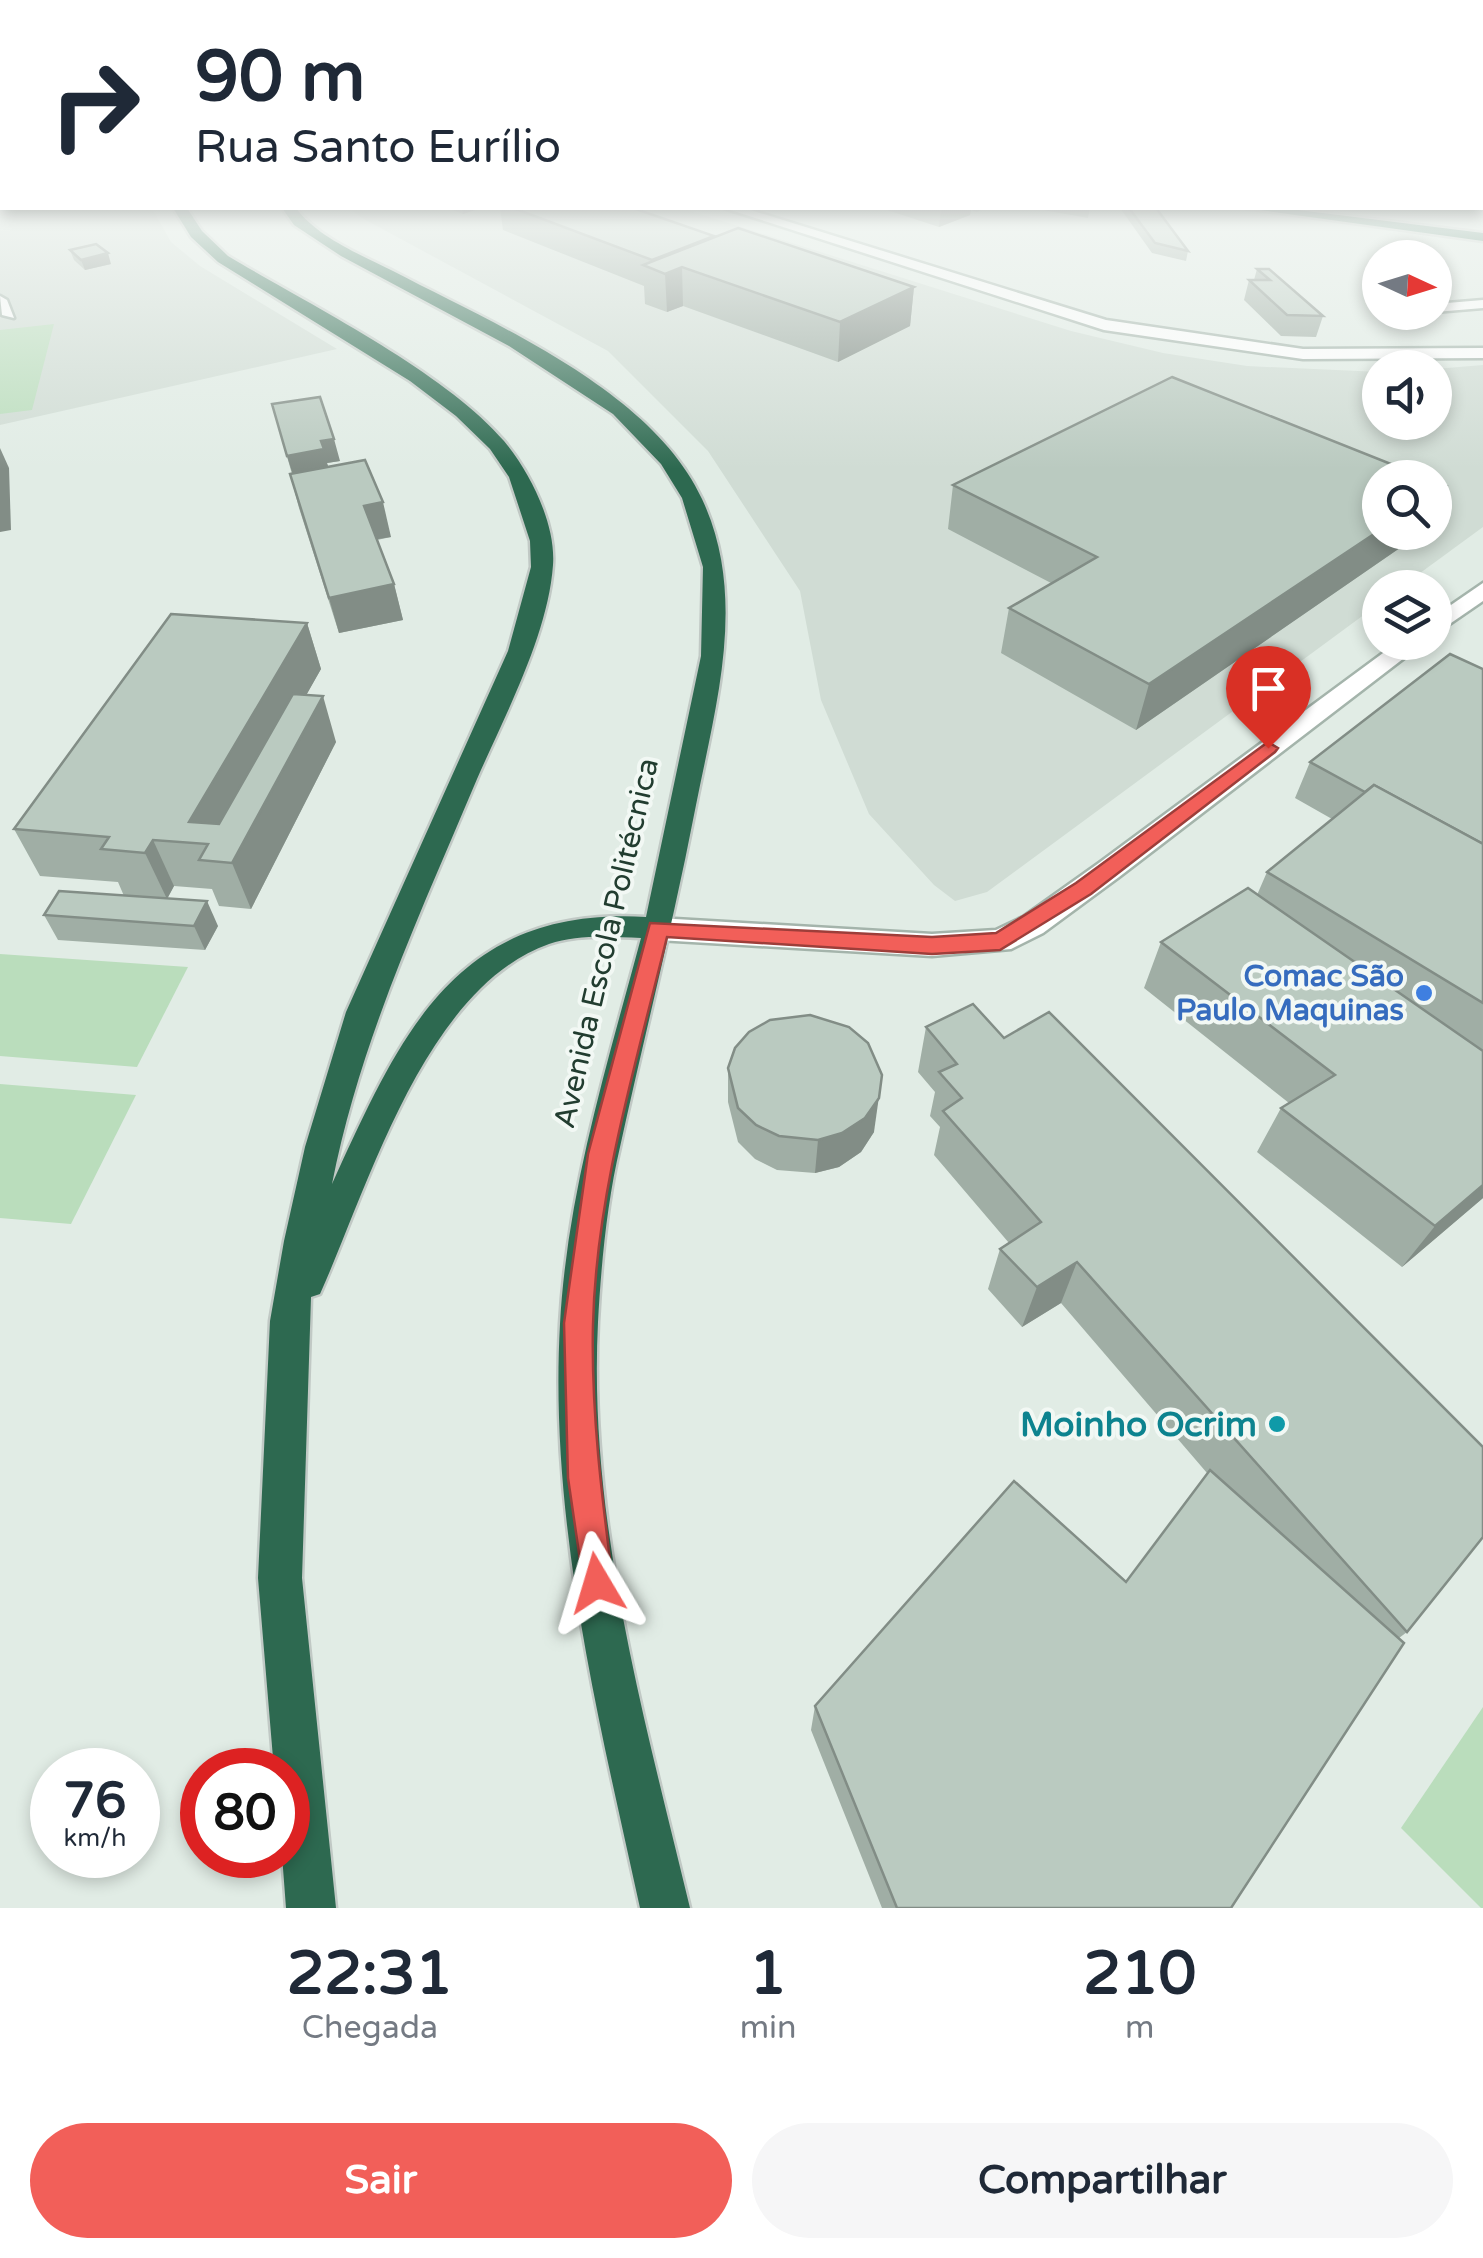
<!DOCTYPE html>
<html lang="pt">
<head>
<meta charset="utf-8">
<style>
	body { margin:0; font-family:"Varela Round",sans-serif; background:#f6f6f7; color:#1f2937; height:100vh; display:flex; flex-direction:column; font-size:38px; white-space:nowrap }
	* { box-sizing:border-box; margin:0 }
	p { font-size:32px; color:#747a83 }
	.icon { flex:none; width:55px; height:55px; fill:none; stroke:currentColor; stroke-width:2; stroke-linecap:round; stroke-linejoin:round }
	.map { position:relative; height:1908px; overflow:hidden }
	.panel { display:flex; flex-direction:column; background:#fff; flex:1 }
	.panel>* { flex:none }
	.hud { position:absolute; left:0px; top:0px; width:1485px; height:210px; box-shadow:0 5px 15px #0003; background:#fff; color:#1f2937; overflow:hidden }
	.needle { width:65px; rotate:94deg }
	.buttons { position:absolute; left:1362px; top:240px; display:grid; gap:20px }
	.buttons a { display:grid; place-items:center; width:90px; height:90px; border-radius:50%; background:#fff; box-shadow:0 5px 15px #0003; font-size:50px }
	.speed { position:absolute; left:30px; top:1748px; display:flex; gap:20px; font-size:50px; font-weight:700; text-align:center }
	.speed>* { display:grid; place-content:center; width:130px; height:130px; border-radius:50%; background:#fff; box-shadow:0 5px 15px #0003; line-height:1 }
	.speed small { font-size:25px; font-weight:400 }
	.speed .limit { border:15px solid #d22; background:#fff; color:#111 }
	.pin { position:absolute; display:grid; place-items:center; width:85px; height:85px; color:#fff; margin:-102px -42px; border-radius:50% 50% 50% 0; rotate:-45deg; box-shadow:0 0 10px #0007 }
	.pin .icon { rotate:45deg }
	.me { position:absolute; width:110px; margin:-55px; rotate:353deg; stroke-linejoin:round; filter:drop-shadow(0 0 8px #0008) }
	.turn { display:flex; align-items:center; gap:35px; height:210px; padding:0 30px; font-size:45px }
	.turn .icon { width:130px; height:130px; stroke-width:2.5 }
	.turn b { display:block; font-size:70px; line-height:85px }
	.eta { display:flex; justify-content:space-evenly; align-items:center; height:170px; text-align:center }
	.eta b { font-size:60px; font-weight:800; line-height:70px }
	.button { display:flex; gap:20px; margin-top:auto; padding:20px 30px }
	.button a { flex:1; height:115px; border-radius:60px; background:#f25f59; color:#fff; font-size:40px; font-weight:800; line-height:115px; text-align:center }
	.button a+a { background:#f6f6f7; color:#1f2937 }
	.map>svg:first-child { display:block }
	.built { fill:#d0dcd4; fill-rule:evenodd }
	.green { fill:#baddbc }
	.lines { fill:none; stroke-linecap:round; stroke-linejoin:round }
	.lane-casing { stroke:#a4b4ab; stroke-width:5 }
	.street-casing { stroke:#a4b4ab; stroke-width:5 }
	.highway-casing { stroke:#c1c9c5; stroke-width:5 }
	.lane { fill:#fff; fill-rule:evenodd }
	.street { fill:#fff; fill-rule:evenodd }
	.highway { fill:#2d6950; fill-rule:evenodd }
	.wall { fill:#a0aea5 }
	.shaded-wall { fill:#828d86 }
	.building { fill:#bacac0; stroke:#828d86; stroke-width:2.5 }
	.route { fill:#f25f59; stroke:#9d3e3a; stroke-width:2.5 }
	.shop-dot { fill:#3f7fe0; stroke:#f2f8f4; stroke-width:4 }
	.culture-dot { fill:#0f9aa8; stroke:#f2f8f4; stroke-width:4 }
	.labels { text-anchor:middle; stroke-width:8; stroke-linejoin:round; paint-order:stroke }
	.street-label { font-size:30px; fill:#223d30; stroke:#f2f8f4 }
	.shop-label { font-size:30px; font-weight:bold; fill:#366cbe; stroke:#f2f8f4; text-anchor:end }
	.near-culture-label { font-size:35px; font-weight:bold; fill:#0d838f; stroke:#f2f8f4; text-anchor:end }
</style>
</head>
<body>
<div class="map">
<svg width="1483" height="1908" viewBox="0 0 1483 1908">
	<rect width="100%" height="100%" fill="#e1ece5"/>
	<g class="built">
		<path d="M 0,202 L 2,208 L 152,208 L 171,242 L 200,266 L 337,349 L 0,425 Z"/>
		<path d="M 350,208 L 681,208 L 1071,331 L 1163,353 L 1247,366 L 1380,372 L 1380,422 L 1435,422 L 1435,369 L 1483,365 L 1483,527 L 1401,587 L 1380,588 L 1380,603 L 987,892 L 955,901 L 934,885 L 869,814 L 821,700 L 800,591 L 708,451 L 608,351 L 362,218 ZM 1380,478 L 1435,478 L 1435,532 L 1380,532 Z"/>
	</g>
	<g class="green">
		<path d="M 54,324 L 32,410 L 0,414 L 0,330 Z"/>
		<path d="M 0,954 L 188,967 L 137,1067 L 0,1056 Z"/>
		<path d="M 0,1084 L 136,1095 L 71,1224 L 0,1218 Z"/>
		<path d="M 1483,1707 L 1483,1908 L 1481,1908 L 1401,1828 Z"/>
	</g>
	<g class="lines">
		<g class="lane-casing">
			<g id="lane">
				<path d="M 1371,286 L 1380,286 L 1380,296 L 1371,292 Z"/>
				<path d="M 0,296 L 7,300 L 14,318 L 2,315 Z"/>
				<path d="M 1483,300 L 1483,308 L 1435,312 L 1435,304 Z"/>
			</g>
		</g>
		<g class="street-casing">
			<g id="street">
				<path d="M 724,208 L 744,208 L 1106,320 L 1303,349 L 1483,348 L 1483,358 L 1303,359 L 1104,330 Z"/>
				<path d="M 1483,583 L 1483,601 L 1435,634 L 1435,616 Z"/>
				<path d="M 1398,642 L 1425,642 L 1119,877 L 1043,933 L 1011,949 L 932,956 L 658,940 L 648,937 L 643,929 L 648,921 L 658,918 L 932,934 L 996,930 L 1023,917 L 1099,863 Z"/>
			</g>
		</g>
		<g class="highway-casing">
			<g id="highway">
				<path d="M 173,208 L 187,208 L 202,231 L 228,256 C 310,305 444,371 504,441 C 530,472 556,524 553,565 C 548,635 505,715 477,779 C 421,912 360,1041 332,1184 C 401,1033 456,906 646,917 L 701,656 L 703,567 L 682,498 L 661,464 L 613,414 L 509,346 L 341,256 L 294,225 L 282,208 L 296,208 C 317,237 361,255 393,271 C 494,324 652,390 702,499 C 748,597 716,704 696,805 C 674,920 645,1033 620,1147 C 607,1202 601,1266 598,1322 C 588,1520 644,1717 690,1908 L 640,1908 C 598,1716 549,1522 560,1324 C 567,1193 607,1065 641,938 C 612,937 578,934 549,944 C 425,988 369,1185 320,1294 L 311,1297 L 302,1578 L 336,1908 L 286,1908 L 282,1855 L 288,1855 L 288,1770 L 274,1770 L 258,1578 L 270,1321 L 284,1241 L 305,1147 L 346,1012 L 508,651 L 531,567 L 530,541 L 509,477 L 490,449 L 456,416 L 410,381 L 218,262 L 191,237 Z"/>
				<path d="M 1245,208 L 1282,208 L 1483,233 L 1483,241 Z"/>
			</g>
		</g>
		<use href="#lane" class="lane"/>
		<use href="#street" class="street"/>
		<use href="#highway" class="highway"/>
	</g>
	<g class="wall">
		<path d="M 447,208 L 481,208 L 463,214 Z"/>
		<path d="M 500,208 L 633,208 L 714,238 L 914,287 L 910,326 L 838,362 L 683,306 L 667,312 L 645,304 L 644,286 L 503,230 Z"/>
		<path d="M 887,208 L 985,208 L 977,212 L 971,210 L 970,215 L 939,227 L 887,210 Z"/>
		<path d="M 1032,208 L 1090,208 L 1088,218 Z"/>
		<path d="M 1120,208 L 1156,208 L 1188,251 L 1186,261 L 1152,253 Z"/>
		<path d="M 70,250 L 111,264 L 85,270 L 74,260 Z"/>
		<path d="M 1257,269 L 1323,316 L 1316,337 L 1281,336 L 1244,300 L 1249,280 L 1254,280 Z"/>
		<path d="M 272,404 L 340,461 L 327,463 L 328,467 L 391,537 L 377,540 L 394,584 L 403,620 L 339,633 L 299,508 L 290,474 L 292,474 Z"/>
		<path d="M 953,485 L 1380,532 L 1423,532 L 1136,730 L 1001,653 L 1009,608 L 1051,583 L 948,529 Z"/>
		<path d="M 307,623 L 321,669 L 306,695 L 336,742 L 251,909 L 219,906 L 212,889 L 174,886 L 167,899 L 218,926 L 205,950 L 58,940 L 44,915 L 124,896 L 118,882 L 40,876 L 14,829 Z"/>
		<path d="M 1483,669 L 1483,1198 L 1402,1267 L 1257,1152 L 1281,1108 L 1289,1103 L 1144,988 L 1161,942 L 1257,895 L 1267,872 L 1332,819 L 1295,798 L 1310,762 Z"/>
		<path d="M 973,1004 L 1407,1632 L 1399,1638 L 1231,1908 L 882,1908 L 811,1730 L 815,1706 L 1126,1582 L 1207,1473 L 1061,1303 L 1022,1327 L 988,1289 L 1000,1249 L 1009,1243 L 934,1155 L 940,1127 L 930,1116 L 935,1092 L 918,1072 L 926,1027 Z"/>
		<path d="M 728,1068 L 874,1132 L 861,1152 L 839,1167 L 815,1173 L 777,1170 L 755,1159 L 738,1142 L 728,1102 Z"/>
	</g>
	<g class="shaded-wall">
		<path d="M 462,208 L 481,208 L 463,214 Z"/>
		<path d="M 941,208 L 971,208 L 970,215 L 939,227 Z"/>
		<path d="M 714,236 L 714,265 L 682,267 L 683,306 L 667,312 L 665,274 L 652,260 Z"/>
		<path d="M 108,253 L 111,264 L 85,270 L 81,260 Z"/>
		<path d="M 914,287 L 910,326 L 838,362 L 840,322 Z"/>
		<path d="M 334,439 L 340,461 L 327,463 L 330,472 L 294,478 L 287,456 L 321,441 Z"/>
		<path d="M 0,448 L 9,468 L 11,530 L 0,532 Z"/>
		<path d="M 1446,486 L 1435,512 L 1435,493 Z"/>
		<path d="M 383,502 L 391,537 L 372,540 L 364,506 Z"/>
		<path d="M 1380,530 L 1380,532 L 1423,532 L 1136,730 L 1149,684 Z"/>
		<path d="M 394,584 L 403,620 L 339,633 L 329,598 Z"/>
		<path d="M 307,623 L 321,669 L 214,859 L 208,844 L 189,822 Z"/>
		<path d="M 323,696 L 336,742 L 251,909 L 232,863 Z"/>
		<path d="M 153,840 L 174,886 L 167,899 L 145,853 Z"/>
		<path d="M 207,901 L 218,926 L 205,950 L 194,926 Z"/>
		<path d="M 882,1075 L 874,1132 L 861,1152 L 839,1167 L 815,1173 L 818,1140 Z"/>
		<path d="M 1483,1185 L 1483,1198 L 1402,1267 L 1435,1226 Z"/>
		<path d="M 1077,1262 L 1061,1303 L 1022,1327 L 1037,1287 Z"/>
	</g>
	<g class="building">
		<path d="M 513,208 L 633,208 L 714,236 L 652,260 Z"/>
		<path d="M 1129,208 L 1156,208 L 1188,251 L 1155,243 Z"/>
		<path d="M 738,228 L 914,287 L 840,322 L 682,267 L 665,274 L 643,265 Z"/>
		<path d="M 96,244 L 108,253 L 81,260 L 70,250 Z"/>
		<path d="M 1257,269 L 1269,269 L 1323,316 L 1287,315 L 1249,280 L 1270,280 Z"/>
		<path d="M 1172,377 L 1426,478 L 1380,478 L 1380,530 L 1149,684 L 1009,608 L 1097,557 L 953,485 Z"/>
		<path d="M 320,397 L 334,439 L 321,441 L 324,449 L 287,456 L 272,404 Z"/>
		<path d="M 365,460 L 383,502 L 364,506 L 394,584 L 329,598 L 290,474 Z"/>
		<path d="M 1435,481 L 1446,486 L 1435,493 Z"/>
		<path d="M 171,614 L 307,623 L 189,822 L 219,824 L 293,694 L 323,696 L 232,863 L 199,860 L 208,844 L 153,840 L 145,853 L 101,849 L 109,837 L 14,829 Z"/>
		<path d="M 1450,654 L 1483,669 L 1483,844 L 1374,785 L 1365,792 L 1310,762 Z"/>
		<path d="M 1374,785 L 1483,844 L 1483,1003 L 1267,872 Z"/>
		<path d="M 1248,888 L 1483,1051 L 1483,1185 L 1435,1226 L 1281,1108 L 1335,1075 L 1161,942 Z"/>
		<path d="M 59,891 L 207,901 L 194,926 L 44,915 Z"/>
		<path d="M 973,1004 L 1004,1038 L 1049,1012 L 1483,1447 L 1483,1537 L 1407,1632 L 1077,1262 L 1037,1287 L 1000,1249 L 1041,1222 L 943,1111 L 962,1098 L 939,1072 L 957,1064 L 926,1027 Z"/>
		<path d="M 810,1015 L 849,1027 L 868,1043 L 882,1075 L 879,1098 L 865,1118 L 842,1133 L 818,1140 L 779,1136 L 756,1125 L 738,1108 L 728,1068 L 735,1048 L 749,1032 L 770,1020 Z"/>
		<path d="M 1210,1470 L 1404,1643 L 1231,1908 L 897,1908 L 815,1706 L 1014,1481 L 1126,1582 Z"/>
	</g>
	<linearGradient id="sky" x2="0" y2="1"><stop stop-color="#82c0dd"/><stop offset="0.43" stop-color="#f2f6f3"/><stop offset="1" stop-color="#f2f6f3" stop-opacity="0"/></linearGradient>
	<rect width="1483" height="469" fill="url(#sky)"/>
	<path class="route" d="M 1268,742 L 1278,748 L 1275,752 L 1091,894 L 1000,950 L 932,954 L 667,937 C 636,1064 596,1194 593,1325 C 591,1411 602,1498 613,1583 L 609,1594 L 597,1599 L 585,1594 L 568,1478 L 564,1323 L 588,1154 L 650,923 L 932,937 L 996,933 L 1076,883 Z"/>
	<circle class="shop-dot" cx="1424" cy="993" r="10"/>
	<circle class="culture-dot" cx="1277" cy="1424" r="10"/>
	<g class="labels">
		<g class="street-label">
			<text transform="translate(606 943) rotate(-77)" y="10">Avenida Escola Politécnica</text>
		</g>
		<g class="shop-label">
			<text x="1404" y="986">Comac São<tspan x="1404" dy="34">Paulo Maquinas</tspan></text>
		</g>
		<g class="near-culture-label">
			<text x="1257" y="1436">Moinho Ocrim</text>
		</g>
	</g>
</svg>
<div class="buttons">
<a><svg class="needle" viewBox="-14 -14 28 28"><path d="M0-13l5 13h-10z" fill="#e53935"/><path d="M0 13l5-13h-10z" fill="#747a83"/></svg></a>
<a><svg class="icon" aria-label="sound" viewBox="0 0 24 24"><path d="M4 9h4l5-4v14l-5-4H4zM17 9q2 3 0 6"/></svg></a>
<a><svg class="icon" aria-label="search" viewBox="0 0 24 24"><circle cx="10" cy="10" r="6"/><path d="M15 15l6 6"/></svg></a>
<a><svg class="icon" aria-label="layers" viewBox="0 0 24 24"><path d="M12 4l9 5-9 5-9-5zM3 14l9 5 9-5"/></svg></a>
</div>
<div class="speed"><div>76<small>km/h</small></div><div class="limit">80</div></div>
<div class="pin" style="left:1268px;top:748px;background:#d93025"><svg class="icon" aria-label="arrive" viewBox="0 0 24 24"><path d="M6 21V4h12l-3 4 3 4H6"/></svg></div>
<svg class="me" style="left:597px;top:1583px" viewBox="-20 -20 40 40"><path d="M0-17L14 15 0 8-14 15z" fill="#f25f59" stroke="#fff" stroke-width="4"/></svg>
<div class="hud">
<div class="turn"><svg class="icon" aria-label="right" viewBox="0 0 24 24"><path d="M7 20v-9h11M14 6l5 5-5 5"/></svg><div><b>90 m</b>Rua Santo Eurílio</div></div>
</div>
</div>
<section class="panel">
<div class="eta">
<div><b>22:31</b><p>Chegada</p></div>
<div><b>1</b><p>min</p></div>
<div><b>210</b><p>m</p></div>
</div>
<div class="button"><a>Sair</a><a>Compartilhar</a></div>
</section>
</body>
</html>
